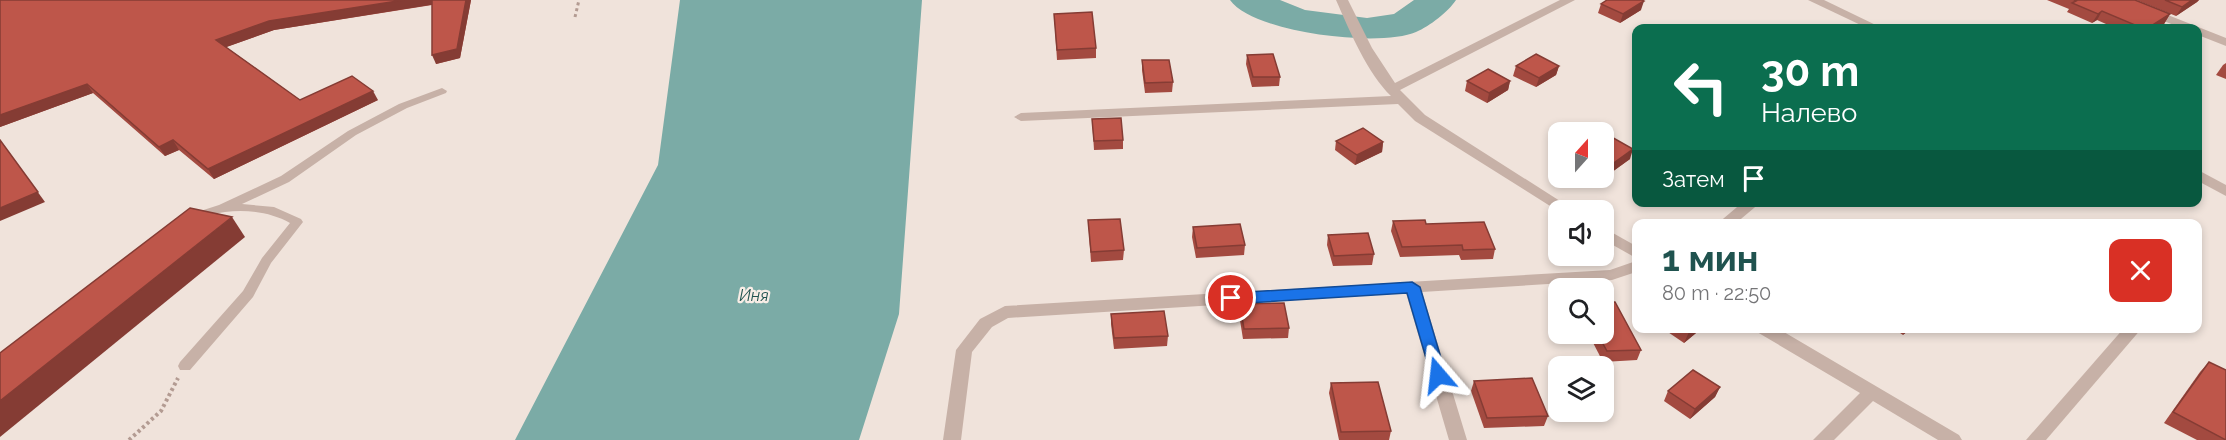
<!DOCTYPE html>
<html lang="ru">
<head>
<meta charset="utf-8">
<style>
	body { margin:0; font-family:Raleway,sans-serif; background:#f6f6f6; color:#202124; height:100vh; display:flex; flex-direction:column; font-size:22px; white-space:nowrap }
	* { box-sizing:border-box; margin:0 }
	p { font-size:20px; color:#757577 }
	.icon { flex:none; width:33px; height:33px; fill:none; stroke:currentColor; stroke-width:2; stroke-linecap:round; stroke-linejoin:round }
	.map { position:relative; flex:1; overflow:hidden }
	.side { position:absolute; left:1632px; top:219px; width:570px; height:114px; display:flex; flex-direction:column; background:#fff; border-radius:12px; box-shadow:0 3px 9px #0003 }
	.side>* { flex:none }
	.top-card { position:absolute; left:1632px; top:24px; width:570px; height:183px; border-radius:12px; box-shadow:0 3px 9px #0003; background:#0b6e4f; color:#fff; overflow:hidden }
	.needle { width:39px; rotate:21deg }
	.controls { position:absolute; left:1548px; top:122px; display:grid; gap:12px }
	.controls a { display:grid; place-items:center; width:66px; height:66px; border-radius:12px; background:#fff; box-shadow:0 3px 9px #0003; font-size:30px }
	.pin { position:absolute; display:grid; place-items:center; width:51px; height:51px; color:#fff; margin:-26px; border:3px solid #fff; border-radius:50%; box-shadow:0 2px 6px #0007 }
	.me { position:absolute; width:66px; margin:-33px; rotate:343deg; stroke-linejoin:round; filter:drop-shadow(0 0 4px #0008) }
	.turn { display:flex; align-items:center; gap:21px; height:126px; padding:0 30px; font-size:27px }
	.turn .icon { width:78px; height:78px; stroke-width:2.5 }
	.turn b { display:block; font-size:42px; line-height:51px }
	.then { display:flex; align-items:center; height:57px; padding:0 30px; background:#0003; gap:12px; font-size:22px }
	.round { display:grid; place-items:center; flex:none; width:63px; height:63px; border-radius:12px; background:#f6f6f6 }
	.overview { display:flex; align-items:center; justify-content:space-between; height:102px; padding:0 30px }
	h1 { font-size:36px; font-weight:700; line-height:45px; color:#20534f }
	.map>svg:first-child { display:block }
	.water { fill:#7baba6 }
	.lines { fill:none; stroke-linecap:round; stroke-linejoin:round }
	.river { fill:#7baba6; fill-rule:evenodd }
	.path-far1 { stroke:#b39b92; stroke-width:3; stroke-dasharray:3 3; stroke-linecap:butt }
	.path { stroke:#b39b92; stroke-width:4; stroke-dasharray:3 3; stroke-linecap:butt }
	.lane { fill:#c7b1a7; fill-rule:evenodd }
	.street { fill:#c7b1a7; fill-rule:evenodd }
	.wall { fill:#a34a40 }
	.shaded-wall { fill:#853c34 }
	.building { fill:#be564a; stroke:#853c34; stroke-width:1.5 }
	.route { fill:#1a73e8; stroke:#114b97; stroke-width:1.5 }
	.labels { text-anchor:middle; stroke-width:4.5; stroke-linejoin:round; paint-order:stroke }
	.water-label { font-size:16px; font-style:italic; fill:#20534f; stroke:#f8ede6 }
</style>
</head>
<body>
<div class="map">
<svg width="2226" height="440" viewBox="0 0 2226 440">
	<rect width="100%" height="100%" fill="#f0e3db"/>
	<path class="water" d="M 680,0 L 922,0 L 899,314 L 859,440 L 515,440 L 658,165 Z"/>
	<g class="lines">
		<path class="river" d="M 1230,0 L 1280,0 L 1305,10 L 1367,18 L 1394,14 L 1414,0 L 1456,0 C 1448,12 1430,26 1416,32 C 1380,48 1253,33 1230,0 Z"/>
		<path class="path-far1" d="M 575,17 L 579,0"/>
		<path class="path" d="M 129,440 L 161,411 L 178,378"/>
		<path class="lane" d="M 442,88 L 447,91 L 446,93 L 407,108 L 356,135 L 289,182 L 242,204 L 274,207 L 301,219 L 303,222 L 271,263 L 253,297 L 190,370 L 180,370 L 178,366 L 180,362 L 243,291 L 262,258 L 290,223 C 267,210 236,208 210,215 C 204,217 198,220 192,222 L 188,221 L 186,218 L 188,215 L 219,205 L 281,176 L 348,131 L 399,104 Z"/>
		<g class="street">
			<path d="M 1336,0 L 1348,0 L 1372,48 L 1395,83 L 1560,0 L 1575,0 L 1400,90 L 1425,115 L 1574,210 L 1558,211 L 1415,121 L 1398,104 L 1021,121 L 1014,117 L 1021,113 L 1391,96 C 1368,74 1350,32 1336,0 Z"/>
			<path d="M 1808,0 L 1824,0 L 1882,28 L 1867,28 Z"/>
			<path d="M 2113,0 L 2130,0 L 2226,38 L 2226,46 L 2198,35 L 2198,28 L 2181,28 Z"/>
			<path d="M 2198,170 L 2226,185 L 2226,196 L 2198,181 Z"/>
			<path d="M 1743,202 L 1761,202 L 1735,224 L 1717,224 Z"/>
			<path d="M 1604,228 L 1636,246 L 1636,258 L 1604,240 Z"/>
			<path d="M 1636,261 L 1636,272 L 1612,280 L 1422,292 L 1467,440 L 1449,440 L 1406,293 L 1008,318 L 992,327 L 972,352 L 961,440 L 943,440 L 956,350 L 980,319 L 1005,306 L 1610,270 Z"/>
			<path d="M 1755,328 L 1777,328 L 1959,435 L 1962,440 L 1938,440 L 1873,401 L 1834,440 L 1813,440 L 1860,393 L 1757,332 Z"/>
			<path d="M 2124,328 L 2142,328 L 2046,440 L 2026,440 Z"/>
		</g>
	</g>
	<g class="wall">
		<path d="M 0,0 L 471,0 L 460,58 L 436,64 L 432,5 L 274,30 L 226,47 L 300,100 L 378,100 L 214,179 L 179,150 L 165,156 L 93,93 L 0,127 Z"/>
		<path d="M 2047,0 L 2135,0 L 2170,14 L 2164,24 L 2157,28 L 2115,28 L 2097,20 L 2092,23 L 2067,12 L 2069,9 Z"/>
		<path d="M 2136,0 L 2199,0 L 2197,2 L 2176,16 Z"/>
		<path d="M 1601,4 L 1641,10 L 1620,23 L 1598,13 Z"/>
		<path d="M 1054,14 L 1096,48 L 1096,58 L 1057,60 Z"/>
		<path d="M 1247,55 L 1280,77 L 1279,86 L 1252,87 L 1246,64 Z"/>
		<path d="M 1142,60 L 1173,82 L 1172,92 L 1145,93 L 1142,70 Z"/>
		<path d="M 2226,63 L 2226,79 L 2216,75 L 2223,65 Z"/>
		<path d="M 1516,66 L 1559,66 L 1556,75 L 1536,87 L 1513,76 Z"/>
		<path d="M 1467,81 L 1510,81 L 1508,90 L 1487,103 L 1465,91 Z"/>
		<path d="M 1092,119 L 1123,140 L 1123,149 L 1094,150 Z"/>
		<path d="M 1604,138 L 1630,159 L 1605,177 L 1604,176 Z"/>
		<path d="M 1336,141 L 1383,142 L 1382,152 L 1355,165 L 1335,150 Z"/>
		<path d="M 1088,220 L 1124,250 L 1123,260 L 1091,262 Z"/>
		<path d="M 1393,221 L 1426,224 L 1495,249 L 1493,259 L 1461,260 L 1459,255 L 1400,257 L 1391,231 Z"/>
		<path d="M 1193,227 L 1245,245 L 1244,255 L 1196,258 L 1192,237 Z"/>
		<path d="M 1328,235 L 1374,254 L 1372,265 L 1333,266 L 1327,245 Z"/>
		<path d="M 1240,304 L 1289,328 L 1288,338 L 1243,339 L 1239,314 Z"/>
		<path d="M 1111,314 L 1168,336 L 1167,346 L 1114,349 L 1111,324 Z"/>
		<path d="M 1662,328 L 1702,328 L 1684,343 Z"/>
		<path d="M 1893,328 L 1911,328 L 1903,335 Z"/>
		<path d="M 1588,333 L 1604,333 L 1641,350 L 1637,360 L 1603,362 Z"/>
		<path d="M 2209,362 L 2226,440 L 2197,440 L 2164,423 L 2200,372 Z"/>
		<path d="M 1474,381 L 1548,416 L 1544,426 L 1484,428 L 1471,391 Z"/>
		<path d="M 1331,383 L 1391,431 L 1389,440 L 1339,440 L 1329,393 Z"/>
		<path d="M 1720,387 L 1715,397 L 1690,419 L 1664,401 L 1668,391 Z"/>
	</g>
	<g class="shaded-wall">
		<path d="M 404,0 L 434,0 L 436,4 L 274,30 L 221,49 L 216,40 L 269,21 Z"/>
		<path d="M 466,0 L 471,0 L 460,58 L 436,64 L 432,55 Z"/>
		<path d="M 2192,0 L 2199,0 L 2197,2 L 2176,16 L 2182,7 Z"/>
		<path d="M 1644,1 L 1641,10 L 1620,23 L 1623,14 Z"/>
		<path d="M 2102,11 L 2097,20 L 2092,23 L 2098,14 Z"/>
		<path d="M 2170,14 L 2164,24 L 2157,28 L 2148,28 Z"/>
		<path d="M 1559,66 L 1556,75 L 1536,87 L 1539,78 Z"/>
		<path d="M 1510,81 L 1508,90 L 1487,103 L 1489,93 Z"/>
		<path d="M 87,84 L 93,93 L 0,127 L 0,115 Z"/>
		<path d="M 373,91 L 378,100 L 214,179 L 208,169 Z"/>
		<path d="M 0,140 L 45,202 L 0,221 Z"/>
		<path d="M 173,140 L 179,150 L 165,156 L 159,147 Z"/>
		<path d="M 1383,142 L 1382,152 L 1355,165 L 1357,155 Z"/>
		<path d="M 1633,149 L 1630,159 L 1605,177 L 1608,167 Z"/>
		<path d="M 232,217 L 245,237 L 0,437 L 0,401 Z"/>
		<path d="M 1694,328 L 1702,328 L 1684,343 L 1689,332 Z"/>
		<path d="M 1907,328 L 1911,328 L 1903,335 Z"/>
		<path d="M 1720,387 L 1715,397 L 1690,419 L 1695,409 Z"/>
	</g>
	<g class="building">
		<path d="M 0,0 L 404,0 L 269,21 L 216,40 L 300,100 L 352,76 L 373,91 L 208,169 L 173,140 L 159,147 L 87,84 L 0,115 Z"/>
		<path d="M 432,0 L 466,0 L 457,49 L 432,55 Z"/>
		<path d="M 1607,0 L 1642,0 L 1644,1 L 1623,14 L 1601,4 Z"/>
		<path d="M 2074,0 L 2135,0 L 2170,14 L 2148,28 L 2142,28 L 2102,11 L 2098,14 L 2072,3 L 2076,1 Z"/>
		<path d="M 2165,0 L 2192,0 L 2182,7 Z"/>
		<path d="M 1092,12 L 1096,48 L 1057,50 L 1054,14 Z"/>
		<path d="M 1964,25 L 1971,28 L 1959,28 Z"/>
		<path d="M 1273,54 L 1280,77 L 1253,77 L 1247,55 Z"/>
		<path d="M 1536,54 L 1559,66 L 1539,78 L 1516,66 Z"/>
		<path d="M 1142,60 L 1169,60 L 1173,82 L 1145,83 Z"/>
		<path d="M 1488,69 L 1510,81 L 1489,93 L 1467,81 Z"/>
		<path d="M 1121,118 L 1123,140 L 1094,141 L 1092,119 Z"/>
		<path d="M 1363,128 L 1383,142 L 1357,155 L 1336,141 Z"/>
		<path d="M 1608,135 L 1633,149 L 1608,167 L 1604,164 L 1604,138 Z"/>
		<path d="M 0,140 L 38,192 L 0,208 Z"/>
		<path d="M 190,208 L 232,217 L 0,401 L 0,353 Z"/>
		<path d="M 1120,219 L 1124,250 L 1091,252 L 1088,220 Z"/>
		<path d="M 1425,220 L 1426,224 L 1484,222 L 1495,249 L 1463,250 L 1462,245 L 1402,247 L 1393,221 Z"/>
		<path d="M 1240,224 L 1245,245 L 1197,248 L 1193,227 Z"/>
		<path d="M 1368,233 L 1374,254 L 1334,256 L 1328,235 Z"/>
		<path d="M 1604,302 L 1615,302 L 1641,350 L 1607,351 L 1597,333 L 1604,333 Z"/>
		<path d="M 1284,303 L 1289,328 L 1244,329 L 1240,304 Z"/>
		<path d="M 1164,311 L 1168,336 L 1114,338 L 1111,314 Z"/>
		<path d="M 1683,328 L 1694,328 L 1689,332 Z"/>
		<path d="M 2209,362 L 2226,370 L 2226,440 L 2173,412 Z"/>
		<path d="M 1693,370 L 1720,387 L 1695,409 L 1668,391 Z"/>
		<path d="M 1532,378 L 1548,416 L 1487,418 L 1474,381 Z"/>
		<path d="M 1378,382 L 1391,431 L 1341,432 L 1331,383 Z"/>
	</g>
	<path class="route" d="M 1412,282 L 1420,287 L 1446,375 L 1438,380 L 1431,375 L 1407,293 L 1231,304 L 1224,298 L 1231,293 Z"/>
	<g class="labels">
		<g class="water-label">
			<text x="754" y="301">Иня</text>
		</g>
	</g>
</svg>
<div class="controls">
<a><svg class="needle" viewBox="-14 -14 28 28"><path d="M0-13l5 13h-10z" fill="#e53935"/><path d="M0 13l5-13h-10z" fill="#757577"/></svg></a>
<a><svg class="icon" aria-label="sound" viewBox="0 0 24 24"><path d="M4 9h4l5-4v14l-5-4H4zM17 9q2 3 0 6"/></svg></a>
<a><svg class="icon" aria-label="search" viewBox="0 0 24 24"><circle cx="10" cy="10" r="6"/><path d="M15 15l6 6"/></svg></a>
<a><svg class="icon" aria-label="layers" viewBox="0 0 24 24"><path d="M12 4l9 5-9 5-9-5zM3 14l9 5 9-5"/></svg></a>
</div>
<div class="pin" style="left:1231px;top:298px;background:#d93025"><svg class="icon" aria-label="arrive" viewBox="0 0 24 24"><path d="M6 21V4h12l-3 4 3 4H6"/></svg></div>
<svg class="me" style="left:1438px;top:375px" viewBox="-20 -20 40 40"><path d="M0-17L14 15 0 8-14 15z" fill="#1a73e8" stroke="#fff" stroke-width="4"/></svg>
<div class="top-card">
<div class="turn"><svg class="icon" aria-label="left" viewBox="0 0 24 24"><path d="M17 20v-9H6M10 6l-5 5 5 5"/></svg><div><b>30 m</b>Налево</div></div>
<div class="then">Затем<svg class="icon" aria-label="arrive" viewBox="0 0 24 24"><path d="M6 21V4h12l-3 4 3 4H6"/></svg></div>
</div>
<section class="side">
<div class="overview"><div><h1>1 мин</h1><p>80 m · 22:50</p></div><a class="round" style="background:#d93025;color:#fff"><svg class="icon" aria-label="close" viewBox="0 0 24 24"><path d="M6 6l12 12M18 6L6 18"/></svg></a></div>
</section>
</div>
</body>
</html>
